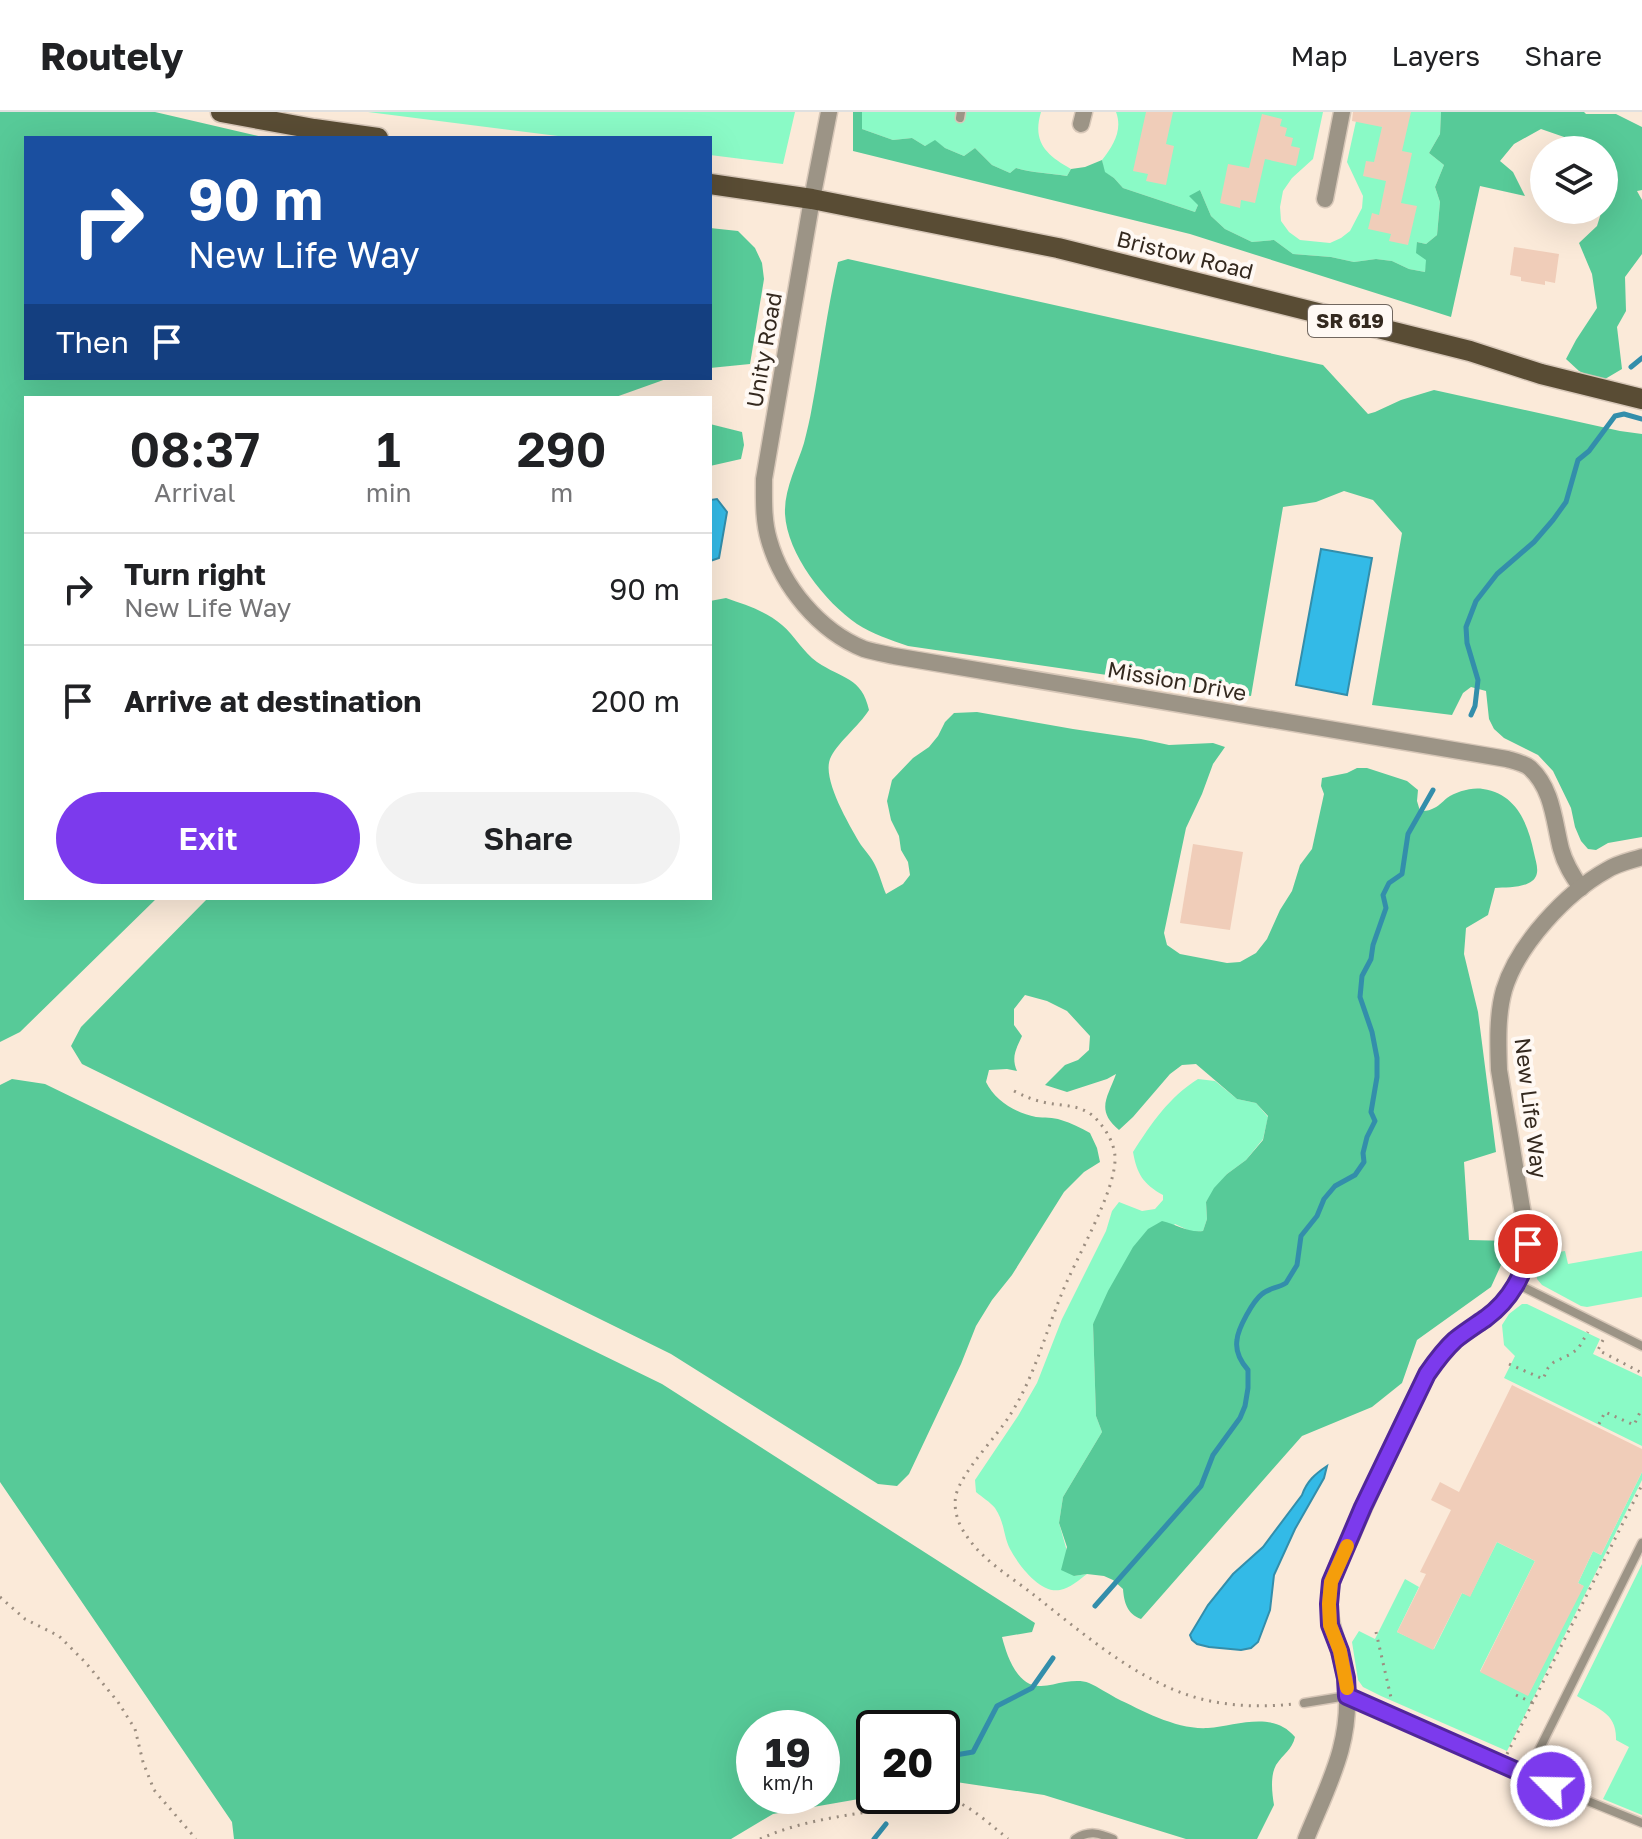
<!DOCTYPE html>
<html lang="en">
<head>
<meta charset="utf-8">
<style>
	body { margin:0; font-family:"Golos Text",sans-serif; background:#f2f2f2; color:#202124; height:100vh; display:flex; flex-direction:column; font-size:30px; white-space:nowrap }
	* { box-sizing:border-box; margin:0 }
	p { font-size:26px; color:#757577 }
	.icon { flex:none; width:44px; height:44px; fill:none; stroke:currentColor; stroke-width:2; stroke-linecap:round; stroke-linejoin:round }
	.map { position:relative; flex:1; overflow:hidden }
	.sheet { position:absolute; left:24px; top:284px; width:688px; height:504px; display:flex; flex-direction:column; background:#fff; border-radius:0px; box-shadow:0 8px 32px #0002 }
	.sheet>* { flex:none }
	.hud { position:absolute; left:24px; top:24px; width:688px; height:244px; border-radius:0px; box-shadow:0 8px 32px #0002; background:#1a4fa0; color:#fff; overflow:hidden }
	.tools { position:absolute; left:1530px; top:24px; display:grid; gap:16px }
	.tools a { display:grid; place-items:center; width:88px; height:88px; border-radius:50%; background:#fff; box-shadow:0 8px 32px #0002; font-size:40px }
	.speed { position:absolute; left:736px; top:1598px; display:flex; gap:16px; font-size:40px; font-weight:700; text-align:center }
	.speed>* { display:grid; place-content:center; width:104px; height:104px; border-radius:50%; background:#fff; box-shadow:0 8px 32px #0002; line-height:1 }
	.speed small { font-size:20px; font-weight:400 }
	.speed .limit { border:4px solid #111; border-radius:12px; background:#fff; color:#111 }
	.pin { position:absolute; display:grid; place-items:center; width:68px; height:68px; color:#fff; margin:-34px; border:4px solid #fff; border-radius:50%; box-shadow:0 2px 8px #0007 }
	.me { position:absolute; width:88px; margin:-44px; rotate:293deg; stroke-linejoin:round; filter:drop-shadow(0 0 6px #0008) }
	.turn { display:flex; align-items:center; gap:28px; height:168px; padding:0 32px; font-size:36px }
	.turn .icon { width:104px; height:104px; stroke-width:2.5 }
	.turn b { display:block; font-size:56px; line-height:68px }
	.then { display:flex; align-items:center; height:76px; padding:0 32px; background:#0003; gap:16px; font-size:30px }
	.eta { display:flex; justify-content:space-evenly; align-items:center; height:136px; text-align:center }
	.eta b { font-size:48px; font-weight:600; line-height:56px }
	.action { display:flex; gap:16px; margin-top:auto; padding:16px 32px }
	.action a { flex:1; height:92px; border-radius:48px; background:#7c3aed; color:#fff; font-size:32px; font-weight:600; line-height:92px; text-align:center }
	.action a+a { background:#f2f2f2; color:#202124 }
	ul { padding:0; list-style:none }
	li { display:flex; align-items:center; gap:24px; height:112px; padding:0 32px; border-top:2px solid #e0e0e0 }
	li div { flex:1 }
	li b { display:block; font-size:30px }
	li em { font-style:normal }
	header { display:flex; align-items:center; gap:48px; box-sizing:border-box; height:112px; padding:0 40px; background:#fff; border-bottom:2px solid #e0e0e0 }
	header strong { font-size:38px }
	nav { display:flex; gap:44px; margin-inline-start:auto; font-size:28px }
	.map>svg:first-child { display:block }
	.green { fill:#8afac6 }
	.forest { fill:#57ca98; fill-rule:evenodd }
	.water { fill:#33bae7; stroke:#338eab; stroke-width:2 }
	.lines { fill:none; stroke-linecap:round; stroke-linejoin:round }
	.stream { stroke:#338eab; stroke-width:5 }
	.building { fill:#f0cdb9 }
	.service-casing { stroke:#d7c7b8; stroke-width:11 }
	.minor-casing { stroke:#d7c7b8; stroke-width:19 }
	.primary-casing { stroke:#d7c7b8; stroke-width:23 }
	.path { stroke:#9c8e80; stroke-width:3; stroke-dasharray:2 6; stroke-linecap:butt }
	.service { stroke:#9c9486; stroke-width:8 }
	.minor { stroke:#9c9486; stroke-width:16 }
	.primary { stroke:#594c34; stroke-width:20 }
	.route-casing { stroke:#51269a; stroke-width:20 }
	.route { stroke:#7c3aed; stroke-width:14 }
	.slow { stroke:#f59e0b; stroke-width:14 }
	.labels { text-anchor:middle; stroke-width:8; stroke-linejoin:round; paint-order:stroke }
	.shield { fill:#fff9f4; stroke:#71675f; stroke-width:2 }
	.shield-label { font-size:20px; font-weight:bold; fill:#34291f }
	.street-label { font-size:22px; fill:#34291f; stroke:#fff9f4 }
</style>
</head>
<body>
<header>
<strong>Routely</strong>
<nav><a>Map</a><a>Layers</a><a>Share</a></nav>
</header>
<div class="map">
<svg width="1642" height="1727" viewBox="0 0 1642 1727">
	<rect width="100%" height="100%" fill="#fbead9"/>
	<g class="green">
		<path d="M 368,0 L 795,0 L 783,52 L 710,43 L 710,26 L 574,26 Z"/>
		<path d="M 861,0 L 1041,0 C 1032,30 1046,43 1071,57 L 1067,64 C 1050,61 1033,61 1016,56 L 1010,61 L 992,53 L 975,36 L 964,44 L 945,36 L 935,29 L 925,34 L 912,26 L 893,28 L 862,17 Z"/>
		<path d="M 1116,0 L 1323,0 L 1313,47 L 1292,66 L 1283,79 L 1280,95 L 1281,109 L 1289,120 L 1300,128 L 1330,131 L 1341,126 L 1350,119 L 1362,96 L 1363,84 L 1347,50 L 1358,0 L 1441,0 L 1440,22 L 1429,41 L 1444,53 L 1435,75 L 1440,90 L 1437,123 L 1426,132 L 1417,130 L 1427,148 L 1425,160 L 1409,157 L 1392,149 L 1376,147 L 1354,150 L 1331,145 L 1293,142 L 1274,128 L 1252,130 L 1225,117 L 1211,104 L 1200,78 L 1198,93 L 1195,100 L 1123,76 L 1114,66 L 1104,60 L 1102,48 C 1113,34 1123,18 1116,0 Z"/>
		<path d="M 1198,967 L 1215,969 L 1237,987 L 1256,991 L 1268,1005 L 1263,1027 L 1246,1048 L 1227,1062 L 1206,1090 L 1207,1107 L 1203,1119 L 1192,1120 L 1175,1112 L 1093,1212 L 1096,1304 L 1102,1320 L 1063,1385 L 1059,1411 L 1074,1464 L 1087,1462 C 1079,1468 1070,1476 1060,1478 C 1040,1482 1018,1452 1010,1437 C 1003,1423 1005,1411 995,1396 C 990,1390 982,1385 976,1380 L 975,1368 L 1018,1304 L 1037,1271 L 1062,1207 L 1106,1119 L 1112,1099 L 1119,1090 L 1142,1099 L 1155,1097 L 1163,1088 L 1163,1083 C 1143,1072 1137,1062 1133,1040 C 1151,1012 1169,985 1198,967 Z"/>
		<path d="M 1565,1139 L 1568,1152 L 1642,1139 L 1642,1185 L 1587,1195 L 1581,1194 L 1542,1173 L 1537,1167 C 1535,1142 1545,1142 1565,1139 Z"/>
		<path d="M 1522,1192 L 1527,1192 L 1600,1227 L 1593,1242 L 1642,1265 L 1642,1334 L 1504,1266 L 1515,1244 L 1504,1233 L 1502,1213 L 1509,1202 Z"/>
		<path d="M 1642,1360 L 1642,1368 L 1507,1639 L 1381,1584 L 1363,1575 L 1358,1568 L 1352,1530 L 1359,1519 L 1375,1527 L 1405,1467 L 1419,1475 L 1397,1520 L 1434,1537 L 1462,1481 L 1470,1484 L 1497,1430 L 1535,1449 L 1480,1559 L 1528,1583 L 1583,1474 L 1578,1471 L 1593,1439 L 1601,1443 Z"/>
		<path d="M 1642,1452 L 1642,1703 L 1603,1687 L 1629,1635 L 1616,1628 C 1617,1600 1597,1597 1577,1584 Z"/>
	</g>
	<g class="forest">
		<path d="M 0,0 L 155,0 L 267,26 L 26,26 L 26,266 L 669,266 L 613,286 L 26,286 L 26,786 L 157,786 L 20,920 L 0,930 Z"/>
		<path d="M 853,0 L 862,0 L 862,17 L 893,28 L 912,26 L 925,34 L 935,28 L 945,36 L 964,44 L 975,36 L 992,53 L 1010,61 L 1016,56 C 1033,61 1049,61 1067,64 L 1071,57 L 1085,55 L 1102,48 L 1105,60 L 1114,66 L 1123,76 L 1195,100 L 1198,93 L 1189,84 L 1200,78 L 1211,104 L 1225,117 L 1252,130 L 1274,128 L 1293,142 L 1331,145 L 1354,150 L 1376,147 L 1392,149 L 1409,157 L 1425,160 L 1426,148 L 1416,141 L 1417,130 L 1426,132 L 1437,123 L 1440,90 L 1435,75 L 1444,53 L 1429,41 L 1440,22 L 1441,0 L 1584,0 L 1586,2 L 1616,2 L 1642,15 L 1642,78 L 1637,79 L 1642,88 L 1642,142 L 1625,165 L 1626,199 L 1617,215 L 1622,257 L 1600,270 L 1579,259 L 1566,247 L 1576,228 L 1597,196 L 1592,162 L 1579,131 L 1597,114 L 1602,98 L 1604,98 L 1604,38 L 1581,38 L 1567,26 L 1541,17 L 1514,32 L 1500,49 L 1513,60 L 1525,84 L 1480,74 L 1451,205 L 1190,122 L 853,39 Z"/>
		<path d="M 710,116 L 738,119 L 755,136 L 762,151 L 764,167 L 750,252 L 710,256 Z"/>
		<path d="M 848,147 L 1323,253 L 1368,302 L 1375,300 L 1401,288 L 1434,278 L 1620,319 L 1642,322 L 1642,725 L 1608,731 L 1596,738 L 1588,737 L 1581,729 L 1575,715 L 1571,696 L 1553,659 L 1538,643 L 1504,626 L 1494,617 L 1489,607 L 1486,579 L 1471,575 L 1463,581 L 1452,603 L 1372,593 L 1402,421 L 1373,388 L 1344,379 L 1316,390 L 1283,395 L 1251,584 L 908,534 C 891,528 872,522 857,512 C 825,490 787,442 785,402 C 784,377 797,354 804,331 C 807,319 810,307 812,295 C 821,247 827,198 838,150 Z"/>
		<path d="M 710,312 L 742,320 L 744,333 L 741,347 L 710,354 Z"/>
		<path d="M 726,486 C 746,493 766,499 782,513 C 795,524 803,540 817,550 C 842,567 862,565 869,598 C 859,614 836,632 830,647 C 822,668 850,714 861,733 C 866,740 872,746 875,753 C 880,763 882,773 886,782 L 903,772 L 910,763 L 908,750 L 901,738 L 899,724 L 891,708 L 887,689 L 892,668 L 913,646 L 929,635 L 938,624 L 945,610 L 954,601 L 977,600 L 1073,617 L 1141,627 L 1169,633 L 1213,631 L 1225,635 L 1213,652 L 1202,682 L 1186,716 L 1164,821 L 1167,833 L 1180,842 L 1227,851 L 1240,850 L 1256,841 L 1267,827 L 1280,798 L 1292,779 L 1300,753 L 1312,737 L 1324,682 L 1321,674 L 1322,666 L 1347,661 L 1357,656 L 1367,656 L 1407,669 L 1418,678 L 1417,689 L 1420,699 C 1424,699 1428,699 1432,697 C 1438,695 1442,690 1447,686 C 1456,680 1471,675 1483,677 C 1517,682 1528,712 1534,741 C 1536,751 1541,762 1532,769 C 1523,776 1506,775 1495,776 L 1488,803 L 1466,816 L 1464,842 L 1478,900 L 1496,1040 L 1464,1050 L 1469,1128 L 1512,1129 L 1491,1175 L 1417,1228 L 1402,1271 L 1372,1295 L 1302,1324 L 1141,1507 C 1127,1502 1124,1490 1123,1477 L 1113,1468 L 1104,1464 L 1087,1462 L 1074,1464 L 1061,1458 L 1067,1435 L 1059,1411 L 1063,1385 L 1102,1320 L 1096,1304 L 1093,1212 L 1108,1179 L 1133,1135 L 1148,1117 L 1162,1109 C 1176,1112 1188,1121 1203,1119 L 1207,1107 L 1206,1090 L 1214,1076 L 1227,1062 L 1246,1048 L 1263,1028 L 1268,1004 L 1256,991 L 1237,987 L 1196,952 L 1182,953 L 1170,962 L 1133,1005 L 1119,1018 C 1095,998 1108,985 1116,962 L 1107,967 L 1067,980 L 1045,973 L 1065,953 L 1078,948 L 1089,938 L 1090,924 L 1067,899 L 1047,889 L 1025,883 L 1014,897 L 1014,913 L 1022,924 C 1016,937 1011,945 1017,959 L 1007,957 L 989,958 L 986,970 C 995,989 1016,1001 1036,1005 C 1044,1006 1053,1005 1061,1008 C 1071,1011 1081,1016 1090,1021 L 1097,1036 L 1100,1050 L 1084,1060 L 1064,1080 L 1012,1163 L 992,1188 L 976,1214 L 961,1252 L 909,1362 L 897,1374 L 878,1372 L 671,1242 L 82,952 L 71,934 L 81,915 L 208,786 L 710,786 L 710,489 Z"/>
		<path d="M 12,967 L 45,972 L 662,1272 L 1035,1511 L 1032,1520 L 1002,1525 C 1007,1544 1017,1575 1041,1574 C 1049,1574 1057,1571 1065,1570 C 1073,1569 1082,1568 1089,1571 C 1098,1575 1107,1581 1116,1586 C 1143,1599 1177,1618 1208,1616 C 1236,1614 1273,1598 1295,1625 C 1292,1638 1283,1642 1276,1653 C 1270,1664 1272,1681 1274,1693 L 1257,1727 L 1186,1727 L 1044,1683 L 956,1670 L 942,1672 L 942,1616 L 874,1616 L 874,1684 L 876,1684 L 773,1702 L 731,1727 L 234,1727 L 232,1710 L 0,1370 L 0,973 ZM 822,1616 L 822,1684 L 754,1684 L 754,1616 Z"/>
	</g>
	<g class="water">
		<path d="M 717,387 L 727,400 L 719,446 L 710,449 L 710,388 Z"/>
		<path d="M 1321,437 L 1372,446 L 1347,583 L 1296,573 Z"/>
		<path d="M 1327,1354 L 1324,1366 L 1295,1417 L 1274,1463 L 1270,1498 L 1258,1530 L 1251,1536 L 1241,1538 L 1209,1535 L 1197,1532 L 1192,1528 L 1190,1523 L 1208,1493 L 1233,1462 L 1263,1435 L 1302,1383 C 1307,1369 1315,1362 1327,1354 Z"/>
	</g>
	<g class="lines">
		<g class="stream">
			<path d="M 1631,255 L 1642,246"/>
			<path d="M 1471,603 L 1475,594 L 1478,568 L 1467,531 L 1466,515 L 1476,489 L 1497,462 L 1534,430 L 1553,408 L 1566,390 L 1578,348 L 1589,339 L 1615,304 L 1624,302 L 1642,307"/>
			<path d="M 1095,1494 L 1201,1374 L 1213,1343 L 1240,1306 L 1245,1294 L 1248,1276 L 1248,1258 C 1241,1250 1235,1240 1237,1228 C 1238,1216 1253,1189 1262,1182 C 1269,1176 1278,1176 1286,1171 L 1297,1153 L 1301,1124 L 1317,1104 L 1324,1087 L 1335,1074 L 1355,1063 L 1364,1050 L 1363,1041 L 1367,1025 L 1375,1009 L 1371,1000 L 1377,965 L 1377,946 L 1372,920 L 1360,885 L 1362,864 L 1371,847 L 1373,833 L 1386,796 L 1383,783 L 1389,771 L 1402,762 L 1408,722 L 1433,678"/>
			<path d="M 942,1647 L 944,1645 L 973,1640 L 997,1594 L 1032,1576 L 1053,1546"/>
			<path d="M 896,1689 L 900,1684"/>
			<path d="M 874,1727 L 886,1712"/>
		</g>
	</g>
	<g class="building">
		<path d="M 1146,0 L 1173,0 L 1166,32 L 1174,34 L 1166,73 L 1146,69 L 1148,62 L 1133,59 Z"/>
		<path d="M 1353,0 L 1411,0 L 1402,39 L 1412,41 L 1401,91 L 1417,94 L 1408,133 L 1389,129 L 1391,122 L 1368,117 L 1372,101 L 1379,103 L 1386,69 L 1363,64 L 1366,49 L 1374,50 L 1382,15 L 1352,9 Z"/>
		<path d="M 1262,2 L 1282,7 L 1280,14 L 1287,16 L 1285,24 L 1293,26 L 1291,34 L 1300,36 L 1296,54 L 1265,47 L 1255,91 L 1241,88 L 1240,96 L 1220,91 L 1228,52 L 1249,56 Z"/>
		<path d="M 1514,135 L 1559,142 L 1555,171 L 1545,169 L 1545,173 L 1521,169 L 1521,165 L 1510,163 Z"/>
		<path d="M 1193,732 L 1243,740 L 1230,818 L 1180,811 Z"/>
		<path d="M 1512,1273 L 1642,1337 L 1642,1360 L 1601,1443 L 1593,1439 L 1578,1471 L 1584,1474 L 1528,1584 L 1480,1560 L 1535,1449 L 1497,1430 L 1470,1485 L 1462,1481 L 1433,1538 L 1397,1520 L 1426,1462 L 1420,1460 L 1451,1398 L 1431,1388 L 1440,1370 L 1459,1380 Z"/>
	</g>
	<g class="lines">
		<g class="service-casing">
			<g id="service">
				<path d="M 960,6 L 961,0"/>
				<path d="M 1517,1172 L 1642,1234"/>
				<path d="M 1304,1591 L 1347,1584 L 1526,1664 L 1642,1711"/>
				<path d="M 1526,1664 L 1642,1431"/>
				<path d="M 1075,1727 C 1089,1718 1099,1721 1113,1727"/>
			</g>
		</g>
		<g class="minor-casing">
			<g id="minor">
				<path d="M 829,0 L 812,87 L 764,367 C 764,387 763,408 769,428 C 782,474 819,519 864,537 C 874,540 885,542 894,544 L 1507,647 C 1514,649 1524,651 1530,656 C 1553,677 1554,710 1561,737 C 1565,752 1572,763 1581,776"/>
				<path d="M 1081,12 L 1084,0"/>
				<path d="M 1325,87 L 1342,0"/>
				<path d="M 1306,1727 C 1328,1673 1353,1630 1346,1569 C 1342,1534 1324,1511 1331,1474 C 1334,1456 1345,1439 1352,1423 C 1375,1368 1401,1315 1427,1262 C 1436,1249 1444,1238 1455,1228 C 1465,1220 1476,1214 1486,1206 C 1509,1189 1527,1161 1528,1132 L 1499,958 C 1498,931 1497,903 1504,878 C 1518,832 1566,781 1607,758 C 1618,751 1630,749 1642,745"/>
			</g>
		</g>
		<g class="primary-casing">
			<g id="primary">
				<path d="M 221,0 L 314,17 L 378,26"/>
				<path d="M 710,72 L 812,87 L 1058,136 L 1470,239 L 1541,262 L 1642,287"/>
			</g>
		</g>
		<g class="path">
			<path d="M 1014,979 C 1024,984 1033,988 1043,990 C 1063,995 1083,991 1098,1009 C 1107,1019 1115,1033 1115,1046 C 1116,1079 1075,1148 1062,1181 C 1045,1222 1034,1266 1010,1303 C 996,1326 962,1359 956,1383 C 953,1397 958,1412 966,1423 C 982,1448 1011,1465 1034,1483 C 1080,1519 1129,1562 1185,1582 C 1218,1594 1258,1596 1293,1592"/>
			<path d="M 1603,1228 L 1598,1238 L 1642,1261"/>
			<path d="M 1509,1252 L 1543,1267 L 1548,1256 L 1554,1250 L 1569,1243 L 1578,1237 L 1588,1220"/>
			<path d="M 1599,1312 L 1605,1300 L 1634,1313 L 1642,1296"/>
			<path d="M 0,1485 L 25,1507 L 59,1524 L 86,1551 L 118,1590 L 135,1617 L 143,1650 L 154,1678 L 196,1727"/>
			<path d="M 1376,1520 L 1392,1590"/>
			<path d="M 1516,1583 L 1533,1591"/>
			<path d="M 1507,1642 L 1642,1373"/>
			<path d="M 760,1727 C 799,1709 844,1704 885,1697 C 907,1693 931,1686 953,1689 C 967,1691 996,1717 1008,1727"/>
		</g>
		<use href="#service" class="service"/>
		<use href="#minor" class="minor"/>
		<use href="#primary" class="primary"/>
	</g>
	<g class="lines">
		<g class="route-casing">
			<path id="route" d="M 1528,1132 C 1527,1161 1509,1189 1486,1206 C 1476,1213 1465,1220 1455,1228 C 1444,1238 1436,1249 1427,1262 L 1363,1395 L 1331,1470 L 1329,1492 L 1330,1513 L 1340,1539 L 1346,1566 L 1347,1584 L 1551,1674"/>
		</g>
		<use href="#route" class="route"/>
		<path class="slow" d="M 1347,1576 L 1340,1539 L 1330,1513 L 1329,1492 L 1331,1470 L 1347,1434"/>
	</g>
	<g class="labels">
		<rect class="shield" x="1308" y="193" width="84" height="32" rx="6"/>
		<g class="shield-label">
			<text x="1350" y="216">SR 619</text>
		</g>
		<g class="street-label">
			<text transform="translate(1185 143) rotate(14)" y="8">Bristow Road</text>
			<text transform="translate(764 238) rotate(-80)" y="8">Unity Road</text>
			<text transform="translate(1177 569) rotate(10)" y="8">Mission Drive</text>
			<text transform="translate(1531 996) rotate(83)" y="8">New Life Way</text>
		</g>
	</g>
</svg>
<div class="tools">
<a><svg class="icon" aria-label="layers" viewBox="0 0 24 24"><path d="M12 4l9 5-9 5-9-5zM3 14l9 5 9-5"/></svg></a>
</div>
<div class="speed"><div>19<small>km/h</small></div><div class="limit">20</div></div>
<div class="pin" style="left:1528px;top:1132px;background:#d93025"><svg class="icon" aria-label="arrive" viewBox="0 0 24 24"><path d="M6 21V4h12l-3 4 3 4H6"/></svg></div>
<svg class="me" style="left:1551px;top:1674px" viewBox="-20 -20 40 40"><circle r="17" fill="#7c3aed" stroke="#fff" stroke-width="3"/><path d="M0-11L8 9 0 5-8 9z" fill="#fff"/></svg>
<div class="hud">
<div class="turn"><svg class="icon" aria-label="right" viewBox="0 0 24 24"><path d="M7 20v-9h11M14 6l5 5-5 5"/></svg><div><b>90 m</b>New Life Way</div></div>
<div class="then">Then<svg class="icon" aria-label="arrive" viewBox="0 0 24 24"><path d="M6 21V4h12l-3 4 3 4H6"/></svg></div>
</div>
<section class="sheet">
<div class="eta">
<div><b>08:37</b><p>Arrival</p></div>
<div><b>1</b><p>min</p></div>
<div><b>290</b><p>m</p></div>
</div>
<ul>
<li><svg class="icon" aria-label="right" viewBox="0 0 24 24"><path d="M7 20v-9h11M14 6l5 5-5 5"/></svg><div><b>Turn right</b><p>New Life Way</p></div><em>90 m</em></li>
<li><svg class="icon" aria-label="arrive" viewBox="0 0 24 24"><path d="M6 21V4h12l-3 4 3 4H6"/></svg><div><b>Arrive at destination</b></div><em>200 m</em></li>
</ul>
<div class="action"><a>Exit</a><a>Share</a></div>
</section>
</div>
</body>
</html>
